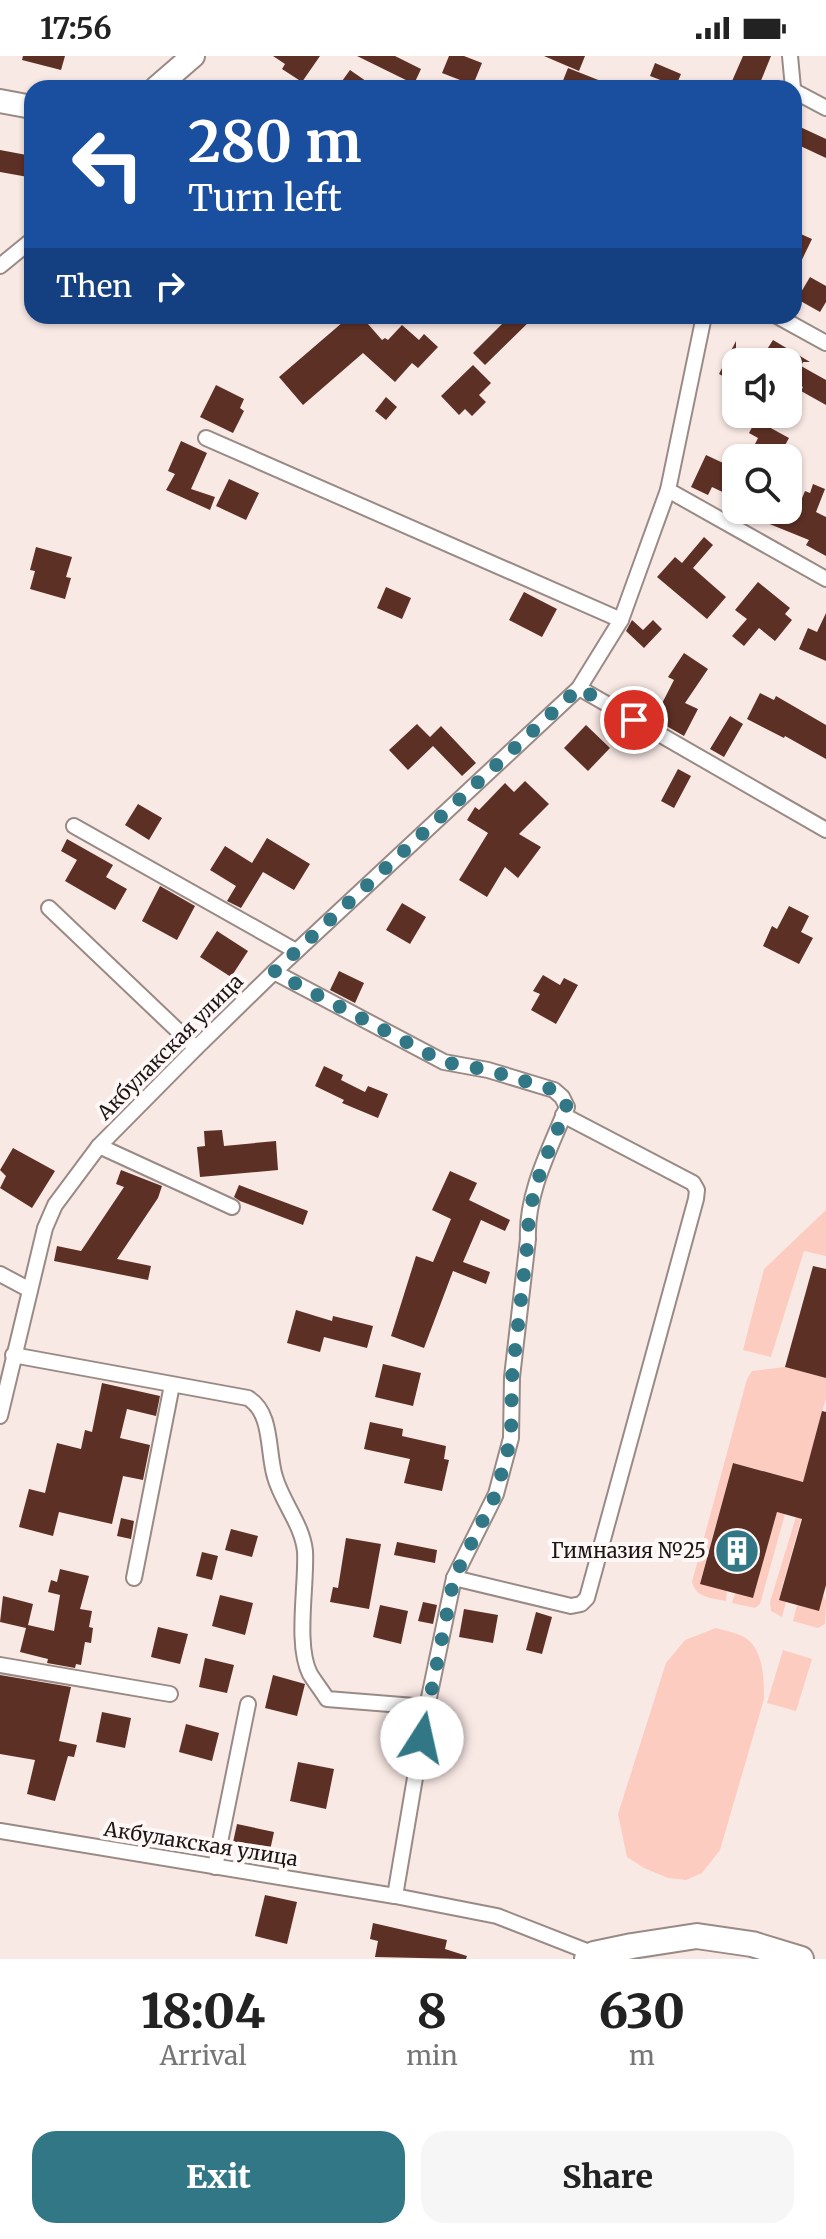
<!DOCTYPE html>
<html lang="en">
<head>
<meta charset="utf-8">
<style>
	body { margin:0; font-family:Merriweather,serif; background:#f6f6f6; color:#222; height:100vh; display:flex; flex-direction:column; font-size:30px; white-space:nowrap }
	* { box-sizing:border-box; margin:0 }
	p { font-size:26px; color:#767676 }
	.icon { flex:none; width:44px; height:44px; fill:none; stroke:currentColor; stroke-width:2; stroke-linecap:round; stroke-linejoin:round }
	.map { position:relative; height:1903px; overflow:hidden }
	.details { display:flex; flex-direction:column; background:#fff; flex:1 }
	.details>* { flex:none }
	.guide { position:absolute; left:24px; top:24px; width:778px; height:244px; border-radius:24px; box-shadow:0 2px 6px #0004; background:#1a4fa0; color:#fff; overflow:hidden }
	.fabs { position:absolute; left:722px; top:292px; display:grid; gap:16px }
	.fabs a { display:grid; place-items:center; width:80px; height:80px; border-radius:16px; background:#fff; box-shadow:0 2px 6px #0004; font-size:40px }
	.pin { position:absolute; display:grid; place-items:center; width:68px; height:68px; color:#fff; margin:-34px; border:4px solid #fff; border-radius:50%; box-shadow:0 2px 8px #0007 }
	.me { position:absolute; width:88px; margin:-44px; rotate:10deg; stroke-linejoin:round; filter:drop-shadow(0 0 6px #0008) }
	.turn { display:flex; align-items:center; gap:28px; height:168px; padding:0 32px; font-size:36px }
	.turn .icon { width:104px; height:104px; stroke-width:2.5 }
	.turn b { display:block; font-size:56px; line-height:68px }
	.then { display:flex; align-items:center; height:76px; padding:0 32px; background:#0003; gap:16px; font-size:30px }
	.eta { display:flex; justify-content:space-evenly; align-items:center; height:136px; text-align:center }
	.eta b { font-size:48px; font-weight:800; line-height:56px }
	.cta { display:flex; gap:16px; margin-top:auto; padding:16px 32px }
	.cta a { flex:1; height:92px; border-radius:24px; background:#327786; color:#fff; font-size:32px; font-weight:800; line-height:92px; text-align:center }
	.cta a+a { background:#f6f6f6; color:#222 }
	.status { display:flex; justify-content:space-between; align-items:center; height:56px; padding:0 40px; background:#fff; direction:ltr }
	.status svg { height:22px; fill:currentColor }
	.map>svg:first-child { display:block }
	.green { fill:#fdccc0 }
	.building { fill:#5d3025 }
	.lines { fill:none; stroke-linecap:round; stroke-linejoin:round }
	.street-casing { stroke:#998a86; stroke-width:18 }
	.secondary-casing { stroke:#998a86; stroke-width:26 }
	.primary-casing { stroke:#998a86; stroke-width:28 }
	.street { stroke:#fff; stroke-width:14 }
	.secondary { stroke:#fff; stroke-width:22 }
	.primary { stroke:#fff; stroke-width:24 }
	.route { stroke:#327786; stroke-width:14; stroke-dasharray:0 25.2 }
	.labels { text-anchor:middle; stroke-width:8; stroke-linejoin:round; paint-order:stroke }
	.street-label { font-size:20px; fill:#1c1615; stroke:#fff8f7 }
	.poi-label { font-size:20px; fill:#1c1615; stroke:#fff8f7; text-anchor:end }
</style>
</head>
<body>
<div class="status"><b>17:56</b><svg viewBox="0 0 49 12"><path d="M0 12V9h3v3zM5 12V6h3v6zM10 12V3h3v9zM15 12V0h3v12zM26 1h20v11H26zM47 4h2v5h-2z"/></svg></div>
<div class="map">
<svg width="826" height="1903" viewBox="0 0 826 1903">
	<rect width="100%" height="100%" fill="#f9e9e5"/>
	<g class="green">
		<path d="M 826,1154 L 826,1200 L 804,1195 L 771,1301 L 743,1294 L 764,1213 Z"/>
		<path d="M 785,1311 L 826,1322 L 826,1342 L 808,1408 L 826,1438 L 786,1421 L 733,1407 L 700,1527 L 727,1535 L 726,1545 C 712,1542 696,1542 692,1526 L 747,1323 L 752,1315 Z"/>
		<path d="M 777,1456 L 785,1458 L 760,1548 L 755,1552 L 732,1547 L 735,1537 L 753,1542 Z"/>
		<path d="M 796,1461 L 801,1463 L 779,1543 L 786,1546 L 782,1561 L 771,1555 L 770,1546 Z"/>
		<path d="M 823,1539 L 826,1545 L 825,1568 L 818,1572 L 793,1565 L 797,1549 Z"/>
		<path d="M 716,1572 C 725,1575 740,1577 747,1583 C 764,1596 764,1624 764,1643 L 720,1794 L 702,1817 L 686,1824 L 668,1822 L 644,1812 L 627,1801 L 618,1758 L 666,1607 L 685,1584 Z"/>
		<path d="M 783,1594 L 812,1603 L 796,1655 L 767,1647 Z"/>
	</g>
	<g class="building">
		<path d="M 23,0 L 65,0 L 61,14 L 22,4 Z"/>
		<path d="M 273,0 L 320,0 L 302,26 L 282,13 L 285,8 Z"/>
		<path d="M 357,0 L 395,0 L 421,13 L 414,28 Z"/>
		<path d="M 449,0 L 464,0 L 482,7 L 473,29 L 442,17 Z"/>
		<path d="M 544,0 L 585,0 L 579,15 Z"/>
		<path d="M 743,0 L 771,0 L 758,32 L 729,32 Z"/>
		<path d="M 655,7 L 681,18 L 676,30 L 650,20 Z"/>
		<path d="M 568,12 L 616,31 L 615,32 L 574,32 L 562,27 Z"/>
		<path d="M 350,14 L 376,32 L 337,32 Z"/>
		<path d="M 798,70 L 826,83 L 826,102 L 794,87 Z"/>
		<path d="M 0,94 L 32,100 L 28,121 L 0,116 Z"/>
		<path d="M 794,175 L 812,183 L 794,220 Z"/>
		<path d="M 810,221 L 826,230 L 826,246 L 820,256 L 797,243 Z"/>
		<path d="M 350,260 L 361,260 L 382,284 L 385,282 L 388,284 L 402,269 L 419,284 L 424,278 L 438,291 L 418,312 L 412,307 L 395,326 L 363,297 L 303,349 L 279,321 Z"/>
		<path d="M 510,260 L 535,260 L 485,309 L 473,297 Z"/>
		<path d="M 773,284 L 810,306 L 803,306 L 801,310 L 826,324 L 826,349 L 801,335 L 803,331 L 792,324 L 788,331 L 788,306 L 759,306 Z"/>
		<path d="M 736,285 L 736,327 L 719,318 Z"/>
		<path d="M 473,309 L 491,327 L 479,339 L 486,346 L 472,360 L 465,353 L 459,359 L 441,340 Z"/>
		<path d="M 216,329 L 244,343 L 240,352 L 244,355 L 233,377 L 200,361 Z"/>
		<path d="M 386,341 L 397,351 L 386,364 L 375,355 Z"/>
		<path d="M 756,364 L 789,382 L 778,402 L 772,402 L 753,392 L 758,382 L 749,377 Z"/>
		<path d="M 181,385 L 207,397 L 191,433 L 215,441 L 210,454 L 166,434 L 175,418 L 168,415 Z"/>
		<path d="M 706,399 L 736,413 L 736,430 L 731,440 L 712,431 L 708,439 L 691,431 Z"/>
		<path d="M 229,423 L 259,437 L 246,464 L 216,450 Z"/>
		<path d="M 813,428 L 825,433 L 816,456 L 826,461 L 826,500 L 806,489 L 809,484 L 767,467 L 772,454 L 788,454 L 788,442 L 800,447 L 805,435 L 810,437 Z"/>
		<path d="M 704,481 L 713,489 L 693,512 L 726,541 L 707,563 L 657,521 L 675,501 L 682,507 Z"/>
		<path d="M 36,491 L 72,501 L 66,521 L 71,522 L 65,543 L 30,533 L 35,515 L 30,514 Z"/>
		<path d="M 758,526 L 790,552 L 785,558 L 792,564 L 775,585 L 759,572 L 744,590 L 732,580 L 747,563 L 735,554 Z"/>
		<path d="M 386,531 L 411,542 L 402,563 L 377,552 Z"/>
		<path d="M 524,536 L 557,553 L 542,581 L 509,564 Z"/>
		<path d="M 826,557 L 826,605 L 799,593 L 808,572 L 817,576 Z"/>
		<path d="M 632,564 L 643,574 L 653,564 L 662,573 L 644,592 L 626,575 Z"/>
		<path d="M 684,597 L 708,613 L 685,647 L 698,653 L 684,680 L 654,663 L 674,624 L 668,621 Z"/>
		<path d="M 760,637 L 774,644 L 776,640 L 826,669 L 826,703 L 785,680 L 784,682 L 747,663 Z"/>
		<path d="M 730,660 L 743,668 L 724,701 L 710,693 Z"/>
		<path d="M 417,668 L 430,681 L 441,670 L 476,707 L 462,720 L 433,690 L 408,714 L 389,694 Z"/>
		<path d="M 586,669 L 610,692 L 588,715 L 564,692 Z"/>
		<path d="M 678,713 L 691,720 L 674,752 L 661,745 Z"/>
		<path d="M 525,725 L 549,748 L 519,778 L 541,791 L 518,822 L 505,811 L 487,841 L 459,824 L 488,777 L 467,764 L 475,751 L 479,754 L 505,727 L 514,736 Z"/>
		<path d="M 138,748 L 162,762 L 149,784 L 125,769 Z"/>
		<path d="M 267,782 L 310,808 L 294,834 L 263,816 L 241,852 L 227,845 L 236,830 L 210,814 L 225,790 L 252,807 Z"/>
		<path d="M 67,783 L 113,809 L 106,821 L 127,833 L 115,854 L 65,825 L 77,804 L 61,795 Z"/>
		<path d="M 160,830 L 195,850 L 177,884 L 142,865 Z"/>
		<path d="M 402,847 L 426,861 L 410,888 L 386,874 Z"/>
		<path d="M 789,850 L 809,860 L 801,876 L 813,882 L 799,908 L 763,890 L 772,870 L 777,873 Z"/>
		<path d="M 217,875 L 248,895 L 231,921 L 200,901 Z"/>
		<path d="M 339,915 L 364,927 L 355,947 L 330,934 Z"/>
		<path d="M 543,919 L 560,929 L 564,922 L 578,929 L 556,968 L 531,954 L 540,938 L 533,935 Z"/>
		<path d="M 324,1010 L 343,1019 L 341,1024 L 365,1036 L 368,1030 L 388,1038 L 378,1062 L 342,1047 L 344,1044 L 315,1030 Z"/>
		<path d="M 222,1074 L 224,1090 L 276,1085 L 278,1114 L 200,1121 L 197,1091 L 205,1090 L 204,1075 Z"/>
		<path d="M 13,1092 L 55,1115 L 32,1152 L 0,1132 L 6,1120 L 0,1114 Z"/>
		<path d="M 121,1114 L 162,1130 L 158,1142 L 117,1203 L 151,1210 L 148,1224 L 54,1205 L 57,1190 L 81,1195 L 124,1131 L 116,1128 Z"/>
		<path d="M 450,1115 L 477,1127 L 469,1144 L 510,1164 L 505,1175 L 481,1164 L 463,1206 L 490,1216 L 486,1228 L 453,1215 L 424,1292 L 391,1280 L 416,1200 L 433,1206 L 451,1163 L 432,1154 Z"/>
		<path d="M 239,1129 L 308,1155 L 303,1169 L 240,1145 L 234,1141 Z"/>
		<path d="M 813,1210 L 826,1213 L 826,1322 L 785,1311 Z"/>
		<path d="M 296,1254 L 332,1265 L 333,1260 L 373,1270 L 367,1292 L 324,1281 L 320,1296 L 287,1287 Z"/>
		<path d="M 383,1308 L 421,1317 L 413,1350 L 375,1341 Z"/>
		<path d="M 102,1327 L 160,1340 L 156,1360 L 127,1353 L 120,1382 L 150,1389 L 143,1424 L 123,1420 L 112,1468 L 59,1456 L 53,1480 L 19,1471 L 29,1433 L 45,1437 L 57,1387 L 81,1393 L 85,1374 L 92,1376 Z"/>
		<path d="M 822,1355 L 826,1356 L 826,1529 L 819,1555 L 779,1544 L 802,1463 L 777,1456 L 753,1542 L 700,1528 L 733,1407 L 803,1426 Z"/>
		<path d="M 370,1366 L 403,1373 L 402,1380 L 446,1390 L 444,1403 L 449,1404 L 442,1435 L 404,1427 L 410,1403 L 364,1393 Z"/>
		<path d="M 121,1462 L 134,1465 L 131,1483 L 117,1480 Z"/>
		<path d="M 231,1473 L 258,1480 L 252,1501 L 225,1494 Z"/>
		<path d="M 346,1482 L 381,1488 L 369,1553 L 330,1546 L 333,1531 L 338,1532 Z"/>
		<path d="M 397,1486 L 437,1494 L 435,1507 L 394,1499 Z"/>
		<path d="M 202,1496 L 218,1500 L 212,1524 L 196,1520 Z"/>
		<path d="M 60,1513 L 89,1520 L 80,1553 L 92,1555 L 89,1571 L 93,1572 L 91,1587 L 85,1586 L 81,1609 L 76,1608 L 75,1612 L 47,1607 L 48,1603 L 20,1596 L 26,1572 L 0,1566 L 3,1540 L 33,1548 L 28,1569 L 54,1575 L 60,1539 L 48,1536 L 51,1524 L 57,1526 Z"/>
		<path d="M 220,1539 L 253,1547 L 245,1579 L 212,1570 Z"/>
		<path d="M 423,1546 L 437,1549 L 433,1568 L 418,1565 Z"/>
		<path d="M 380,1549 L 408,1555 L 401,1588 L 373,1581 Z"/>
		<path d="M 464,1553 L 498,1559 L 493,1587 L 459,1581 Z"/>
		<path d="M 536,1556 L 552,1561 L 542,1598 L 526,1594 Z"/>
		<path d="M 158,1571 L 188,1578 L 180,1608 L 151,1601 Z"/>
		<path d="M 205,1602 L 234,1609 L 227,1637 L 199,1631 Z"/>
		<path d="M 0,1619 L 71,1631 L 59,1685 L 77,1689 L 74,1701 L 68,1700 L 55,1745 L 27,1738 L 35,1704 L 0,1698 Z"/>
		<path d="M 273,1619 L 305,1628 L 297,1660 L 265,1652 Z"/>
		<path d="M 102,1656 L 131,1662 L 125,1692 L 96,1686 Z"/>
		<path d="M 186,1668 L 219,1677 L 212,1705 L 179,1696 Z"/>
		<path d="M 298,1706 L 334,1713 L 326,1753 L 290,1745 Z"/>
		<path d="M 237,1768 L 274,1776 L 269,1799 L 232,1791 Z"/>
		<path d="M 265,1839 L 297,1846 L 287,1888 L 255,1880 Z"/>
		<path d="M 373,1867 L 447,1884 L 445,1893 L 467,1900 L 466,1903 L 375,1901 L 378,1885 L 370,1883 Z"/>
	</g>
	<g class="lines">
		<g class="street-casing">
			<g id="street">
				<path d="M 790,0 L 793,32"/>
				<path d="M 794,35 L 826,52"/>
				<path d="M 0,210 L 32,184"/>
				<path d="M 777,260 L 826,287"/>
				<path d="M 206,382 L 621,564"/>
				<path d="M 668,434 L 826,523"/>
				<path d="M 579,632 L 826,774"/>
				<path d="M 74,770 L 296,895"/>
				<path d="M 49,852 L 196,992"/>
				<path d="M 274,916 L 444,1006 L 488,1014 L 554,1034 L 562,1041 L 567,1051 C 550,1093 526,1137 528,1183 L 512,1321 L 511,1382 L 496,1438 L 454,1522 L 427,1651 L 395,1840"/>
				<path d="M 99,1090 L 232,1151"/>
				<path d="M 0,1218 L 30,1234"/>
				<path d="M 13,1299 L 248,1342 C 273,1357 267,1395 275,1421 C 282,1446 302,1468 305,1495 C 307,1528 295,1589 310,1618 C 315,1626 322,1635 327,1643 L 427,1651"/>
				<path d="M 0,1360 L 45,1172 L 55,1149 L 99,1090 L 196,992 L 274,916 L 579,632 L 621,564 L 668,434 L 704,260"/>
				<path d="M 134,1522 L 172,1329"/>
				<path d="M 454,1522 L 571,1550 L 581,1548 L 587,1542 L 696,1143 L 697,1134 L 693,1127 L 563,1059"/>
				<path d="M 0,1609 L 170,1638"/>
				<path d="M 0,1775 L 395,1840 L 497,1860 L 594,1898"/>
				<path d="M 215,1811 L 248,1648"/>
			</g>
		</g>
		<g class="secondary-casing">
			<g id="secondary">
				<path d="M 156,32 L 193,0"/>
				<path d="M 0,45 L 32,51"/>
			</g>
		</g>
		<g class="primary-casing">
			<path id="primary" d="M 587,1903 L 594,1898 L 632,1890 L 697,1880 L 752,1888 L 801,1903"/>
		</g>
		<use href="#street" class="street"/>
		<use href="#secondary" class="secondary"/>
		<use href="#primary" class="primary"/>
	</g>
	<g class="lines">
		<path class="route" d="M 422,1682 L 454,1522 L 496,1438 L 511,1382 L 512,1321 L 528,1183 C 527,1137 550,1093 567,1051 L 562,1041 L 554,1034 L 488,1014 L 444,1006 L 274,916 L 579,632 L 634,664"/>
	</g>
	<defs>
		<g id="building-disc" transform="scale(2.3)"><circle r="9.5" fill="#327786" stroke="#fff8f7"/><path d="M-4-6H4V6H1V3H-1V6H-4ZM-2.5-4.3h1.7v1.8h-1.7ZM.8-4.3h1.7v1.8H.8ZM-2.5-1h1.7V.8h-1.7ZM.8-1h1.7V.8H.8Z" fill="#fff"/></g>
	</defs>
	<g fill-rule="evenodd">
		<use href="#building-disc" x="737" y="1495"/>
	</g>
	<g class="labels">
		<g class="street-label">
			<text transform="translate(170 991) rotate(-45)" y="7">Акбулакская улица</text>
			<text transform="translate(201 1788) rotate(9)" y="7">Акбулакская улица</text>
		</g>
		<g class="poi-label">
			<text x="706" y="1502">Гимназия №25</text>
		</g>
	</g>
</svg>
<div class="fabs">
<a><svg class="icon" aria-label="sound" viewBox="0 0 24 24"><path d="M4 9h4l5-4v14l-5-4H4zM17 9q2 3 0 6"/></svg></a>
<a><svg class="icon" aria-label="search" viewBox="0 0 24 24"><circle cx="10" cy="10" r="6"/><path d="M15 15l6 6"/></svg></a>
</div>
<div class="pin" style="left:634px;top:664px;background:#d93025"><svg class="icon" aria-label="arrive" viewBox="0 0 24 24"><path d="M6 21V4h12l-3 4 3 4H6"/></svg></div>
<svg class="me" style="left:422px;top:1682px" viewBox="-20 -20 40 40"><circle r="19" fill="#fff"/><path d="M0-13L10 11 0 6-10 11z" fill="#327786"/></svg>
<div class="guide">
<div class="turn"><svg class="icon" aria-label="left" viewBox="0 0 24 24"><path d="M17 20v-9H6M10 6l-5 5 5 5"/></svg><div><b>280 m</b>Turn left</div></div>
<div class="then">Then<svg class="icon" aria-label="right" viewBox="0 0 24 24"><path d="M7 20v-9h11M14 6l5 5-5 5"/></svg></div>
</div>
</div>
<section class="details">
<div class="eta">
<div><b>18:04</b><p>Arrival</p></div>
<div><b>8</b><p>min</p></div>
<div><b>630</b><p>m</p></div>
</div>
<div class="cta"><a>Exit</a><a>Share</a></div>
</section>
</body>
</html>
